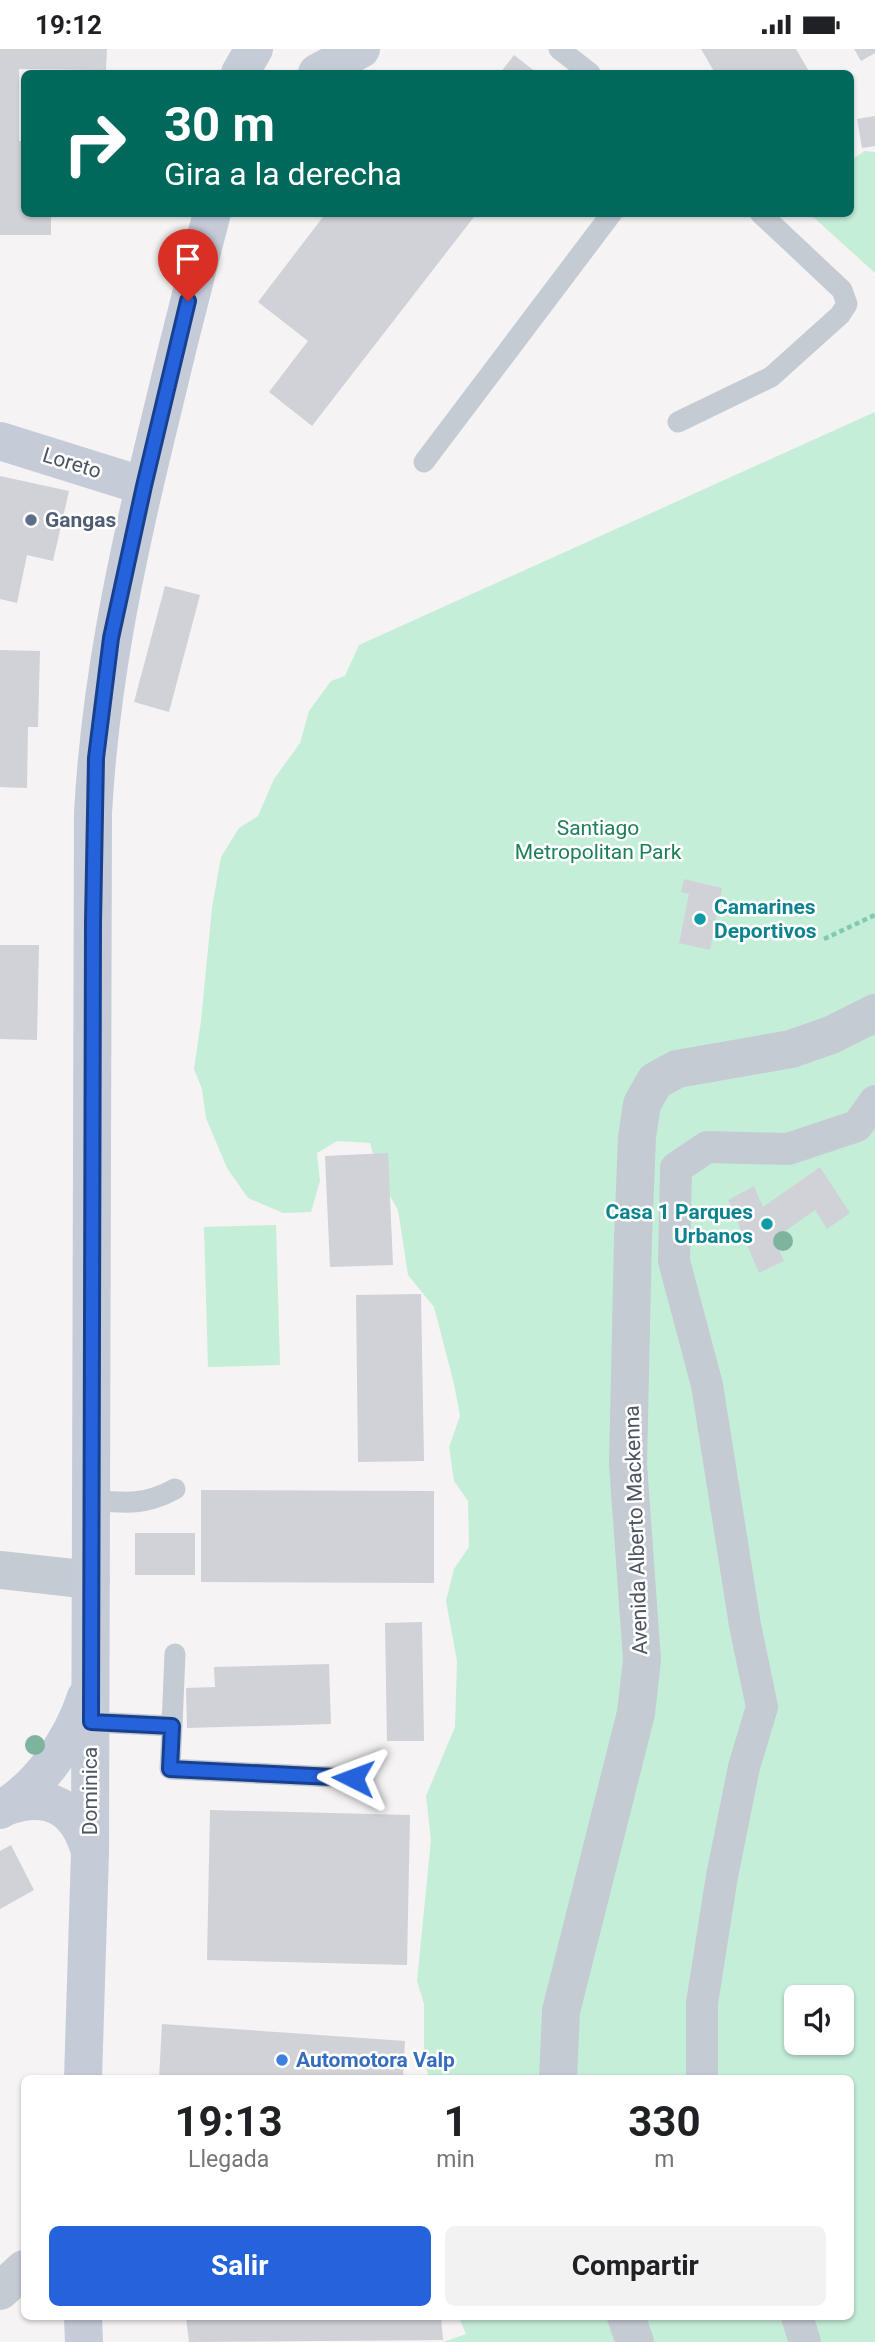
<!DOCTYPE html>
<html lang="es">
<head>
<meta charset="utf-8">
<style>
	body { margin:0; font-family:Roboto,sans-serif; background:#f2f2f2; color:#202124; height:100vh; display:flex; flex-direction:column; font-size:26px; white-space:nowrap }
	* { box-sizing:border-box; margin:0 }
	p { font-size:23px; color:#757577 }
	.icon { flex:none; width:38px; height:38px; fill:none; stroke:currentColor; stroke-width:2; stroke-linecap:round; stroke-linejoin:round }
	.map { position:relative; flex:1; overflow:hidden }
	.details { position:absolute; left:21px; top:2026px; width:833px; height:245px; display:flex; flex-direction:column; background:#fff; border-radius:10px; box-shadow:0 2px 5px #0004 }
	.details>* { flex:none }
	.banner { position:absolute; left:21px; top:21px; width:833px; height:147px; border-radius:10px; box-shadow:0 2px 5px #0004; background:#00695c; color:#fff; overflow:hidden }
	.fabs { position:absolute; left:784px; top:1936px; display:grid; gap:14px }
	.fabs a { display:grid; place-items:center; width:70px; height:70px; border-radius:10px; background:#fff; box-shadow:0 2px 5px #0004; font-size:35px }
	.pin { position:absolute; display:grid; place-items:center; width:60px; height:60px; color:#fff; margin:-72px -30px; border-radius:50% 50% 50% 0; rotate:-45deg; box-shadow:0 0 7px #0007 }
	.pin .icon { rotate:45deg }
	.me { position:absolute; width:77px; margin:-38px; rotate:273deg; stroke-linejoin:round; filter:drop-shadow(0 0 5px #0008) }
	.turn { display:flex; align-items:center; gap:24px; height:147px; padding:0 28px; font-size:32px }
	.turn .icon { width:91px; height:91px; stroke-width:2.5 }
	.turn b { display:block; font-size:49px; line-height:60px }
	.eta { display:flex; justify-content:space-evenly; align-items:center; height:119px; text-align:center }
	.eta b { font-size:42px; font-weight:700; line-height:49px }
	.primary-button { display:flex; gap:14px; margin-top:auto; padding:14px 28px }
	.primary-button a { flex:1; height:80px; border-radius:10px; background:#2563dd; color:#fff; font-size:28px; font-weight:700; line-height:80px; text-align:center }
	.primary-button a+a { background:#f2f2f2; color:#202124 }
	.status { display:flex; justify-content:space-between; align-items:center; height:49px; padding:0 35px; background:#fff; direction:ltr }
	.status svg { height:19px; fill:currentColor }
	.map>svg:first-child { display:block }
	.green { fill:#c5eed9; fill-rule:evenodd }
	.building { fill:#d0d2d7 }
	.lines { fill:none; stroke-linecap:round; stroke-linejoin:round }
	.path { stroke:#7fcbad; stroke-width:4.5; stroke-dasharray:5 3.5; stroke-linecap:butt }
	.service { stroke:#c5cbd3; stroke-width:21 }
	.pedestrian { stroke:#c5cbd3; stroke-width:32 }
	.minor { stroke:#c5cbd3; stroke-width:38 }
	.secondary { stroke:#c5ccd8; stroke-width:38 }
	.tree { fill:#7eb49e }
	.route-casing { stroke:#184090; stroke-width:18 }
	.route { stroke:#2563dd; stroke-width:12 }
	.service-dot { fill:#5c6f8a; stroke:#fff; stroke-width:2.5 }
	.culture-dot { fill:#0f9aa8; stroke:#fff; stroke-width:2.5 }
	.shop-dot { fill:#3f7fe0; stroke:#fff; stroke-width:2.5 }
	.labels { text-anchor:middle; stroke-width:5; stroke-linejoin:round; paint-order:stroke }
	.street-label { font-size:21px; fill:#4b5460; stroke:#fff }
	.service-label { font-size:21px; font-weight:bold; fill:#4e5e75; stroke:#fff; text-anchor:start }
	.park-label { font-size:21px; fill:#1d8058; stroke:#fff }
	.culture-label { font-size:21px; font-weight:bold; fill:#0d838f; stroke:#fff; text-anchor:start }
	.shop-label { font-size:21px; font-weight:bold; fill:#366cbe; stroke:#fff; text-anchor:start }
</style>
</head>
<body>
<div class="status"><b>19:12</b><svg viewBox="0 0 49 12"><path d="M0 12V9h3v3zM5 12V6h3v6zM10 12V3h3v9zM15 12V0h3v12zM26 1h20v11H26zM47 4h2v5h-2z"/></svg></div>
<div class="map">
<svg width="875" height="2293" viewBox="0 0 875 2293">
	<rect width="100%" height="100%" fill="#f5f3f3"/>
	<g class="green">
		<path d="M 865,102 L 875,103 L 875,224 L 810,165 L 850,164 L 851,111 Z"/>
		<path d="M 875,363 L 875,2293 L 443,2293 L 466,2285 L 459,2268 L 850,2268 L 850,2030 L 429,2030 L 424,2009 L 424,1955 L 417,1932 L 431,1791 L 426,1747 L 455,1678 L 457,1612 L 446,1552 L 454,1520 L 469,1498 L 468,1452 L 454,1432 L 449,1398 L 460,1367 L 454,1335 L 434,1258 L 408,1226 L 398,1161 L 380,1130 L 370,1094 L 337,1092 L 317,1104 L 320,1132 L 311,1163 L 283,1164 L 248,1149 L 227,1119 L 206,1069 L 202,1040 L 194,1020 L 201,972 L 212,859 L 221,808 L 239,779 L 258,767 L 274,730 L 300,694 L 309,662 L 331,632 L 345,627 L 359,596 ZM 796,1948 L 842,1948 L 842,1993 L 796,1993 Z"/>
		<path d="M 276,1176 L 280,1316 L 208,1318 L 204,1178 Z"/>
	</g>
	<g class="building">
		<path d="M 0,0 L 107,0 L 106,21 L 19,20 L 19,92 L 24,92 L 24,164 L 51,164 L 51,186 L 0,186 Z"/>
		<path d="M 701,0 L 796,0 L 810,24 L 715,24 Z"/>
		<path d="M 854,0 L 875,0 L 875,4 L 861,12 Z"/>
		<path d="M 514,6 L 537,24 L 500,24 Z"/>
		<path d="M 875,67 L 875,97 L 862,99 L 857,70 Z"/>
		<path d="M 326,164 L 477,164 L 312,377 L 269,343 L 308,292 L 258,253 Z"/>
		<path d="M 0,427 L 69,442 L 53,512 L 27,506 L 17,554 L 0,550 Z"/>
		<path d="M 165,537 L 200,546 L 169,663 L 134,653 Z"/>
		<path d="M 0,601 L 40,602 L 38,678 L 28,678 L 27,739 L 0,738 Z"/>
		<path d="M 684,830 L 722,839 L 710,901 L 679,894 L 689,845 L 681,843 Z"/>
		<path d="M 0,896 L 39,896 L 37,991 L 0,990 Z"/>
		<path d="M 388,1104 L 393,1216 L 330,1218 L 325,1107 Z"/>
		<path d="M 820,1118 L 850,1164 L 827,1180 L 815,1161 L 774,1190 L 784,1212 L 759,1224 L 728,1151 L 754,1137 L 763,1158 Z"/>
		<path d="M 421,1245 L 424,1412 L 358,1413 L 356,1246 Z"/>
		<path d="M 201,1441 L 434,1442 L 434,1534 L 201,1533 Z"/>
		<rect x="135" y="1484" width="60" height="42"/>
		<path d="M 422,1573 L 424,1692 L 387,1692 L 385,1574 Z"/>
		<path d="M 329,1615 L 331,1675 L 187,1679 L 186,1639 L 215,1638 L 214,1618 Z"/>
		<path d="M 210,1761 L 410,1766 L 407,1916 L 207,1911 Z"/>
		<path d="M 11,1796 L 34,1841 L 0,1860 L 0,1802 Z"/>
		<path d="M 162,1975 L 405,1992 L 403,2030 L 159,2030 Z"/>
		<path d="M 186,2268 L 441,2268 L 443,2291 L 189,2293 Z"/>
	</g>
	<g class="lines">
		<path class="path" d="M 824,890 L 875,866"/>
		<g class="service">
			<path d="M 559,0 L 590,24"/>
			<path d="M 678,373 L 771,328 L 840,266 L 847,255 L 842,241 L 760,164"/>
			<path d="M 424,413 L 612,164"/>
			<path d="M 90,1451 C 124,1454 144,1457 175,1440"/>
			<path d="M 91,1673 L 172,1677 L 170,1720 L 353,1729"/>
			<path d="M 172,1677 L 175,1605"/>
		</g>
		<g class="pedestrian">
			<path d="M 702,2030 L 702,1954 L 722,1827 L 744,1718 L 762,1658 L 745,1576 L 707,1336 L 674,1212 L 676,1119 L 707,1098 L 788,1100 L 857,1077 L 875,1052"/>
			<path d="M 797,2268 L 805,2293"/>
		</g>
		<g class="minor">
			<path d="M 0,1521 L 91,1531"/>
			<path d="M 558,2030 L 561,1962 L 636,1664 L 642,1611 L 628,1415 L 633,1189 L 637,1088 L 642,1055 L 655,1032 L 677,1020 L 791,1000 L 831,986 L 875,964"/>
			<path d="M 0,2242 L 24,2220"/>
			<path d="M 626,2268 L 635,2293"/>
		</g>
		<g class="secondary">
			<path d="M 240,24 L 254,0"/>
			<path d="M 317,24 L 361,0"/>
			<path d="M 0,392 L 144,437"/>
			<path d="M 5,1758 C 48,1742 78,1758 90,1803"/>
			<path d="M 0,1761 C 40,1738 72,1691 86,1648"/>
			<path d="M 83,2030 L 90,1803 L 93,764 C 100,636 125,516 155,392 C 173,316 192,240 212,164"/>
			<path d="M 83,2268 L 84,2293"/>
		</g>
	</g>
	<g class="tree">
		<circle cx="783" cy="1192" r="10"/>
		<circle cx="35" cy="1696" r="10"/>
	</g>
	<g class="lines">
		<g class="route-casing">
			<path id="route" d="M 188,252 L 144,437 L 111,589 L 96,709 L 93,874 L 91,1673 L 172,1677 L 170,1720 L 353,1729"/>
		</g>
		<use href="#route" class="route"/>
	</g>
	<circle class="service-dot" cx="31" cy="471" r="7"/>
	<g class="culture-dot">
		<circle cx="700" cy="870" r="7"/>
		<circle cx="767" cy="1175" r="7"/>
	</g>
	<circle class="shop-dot" cx="282" cy="2011" r="7"/>
	<g class="labels">
		<g class="street-label">
			<text transform="translate(72 414) rotate(17)" y="7">Loreto</text>
			<text transform="translate(636 1481) rotate(-92)" y="7">Avenida Alberto Mackenna</text>
			<text transform="translate(90 1742) rotate(-90)" y="7">Dominica</text>
		</g>
		<g class="service-label">
			<text x="45" y="478">Gangas</text>
		</g>
		<g class="park-label">
			<text x="598" y="786">Santiago<tspan x="598" dy="24">Metropolitan Park</tspan></text>
		</g>
		<g class="culture-label">
			<text x="714" y="865">Camarines<tspan x="714" dy="24">Deportivos</tspan></text>
			<text x="753" y="1170" text-anchor="end">Casa 1 Parques<tspan x="753" dy="24">Urbanos</tspan></text>
		</g>
		<g class="shop-label">
			<text x="296" y="2018">Automotora Valp</text>
		</g>
	</g>
</svg>
<div class="fabs">
<a><svg class="icon" aria-label="sound" viewBox="0 0 24 24"><path d="M4 9h4l5-4v14l-5-4H4zM17 9q2 3 0 6"/></svg></a>
</div>
<div class="pin" style="left:188px;top:252px;background:#d93025"><svg class="icon" aria-label="arrive" viewBox="0 0 24 24"><path d="M6 21V4h12l-3 4 3 4H6"/></svg></div>
<svg class="me" style="left:353px;top:1729px" viewBox="-20 -20 40 40"><path d="M0-17L14 15 0 8-14 15z" fill="#2563dd" stroke="#fff" stroke-width="4"/></svg>
<div class="banner">
<div class="turn"><svg class="icon" aria-label="right" viewBox="0 0 24 24"><path d="M7 20v-9h11M14 6l5 5-5 5"/></svg><div><b>30 m</b>Gira a la derecha</div></div>
</div>
<section class="details">
<div class="eta">
<div><b>19:13</b><p>Llegada</p></div>
<div><b>1</b><p>min</p></div>
<div><b>330</b><p>m</p></div>
</div>
<div class="primary-button"><a>Salir</a><a>Compartir</a></div>
</section>
</div>
</body>
</html>
